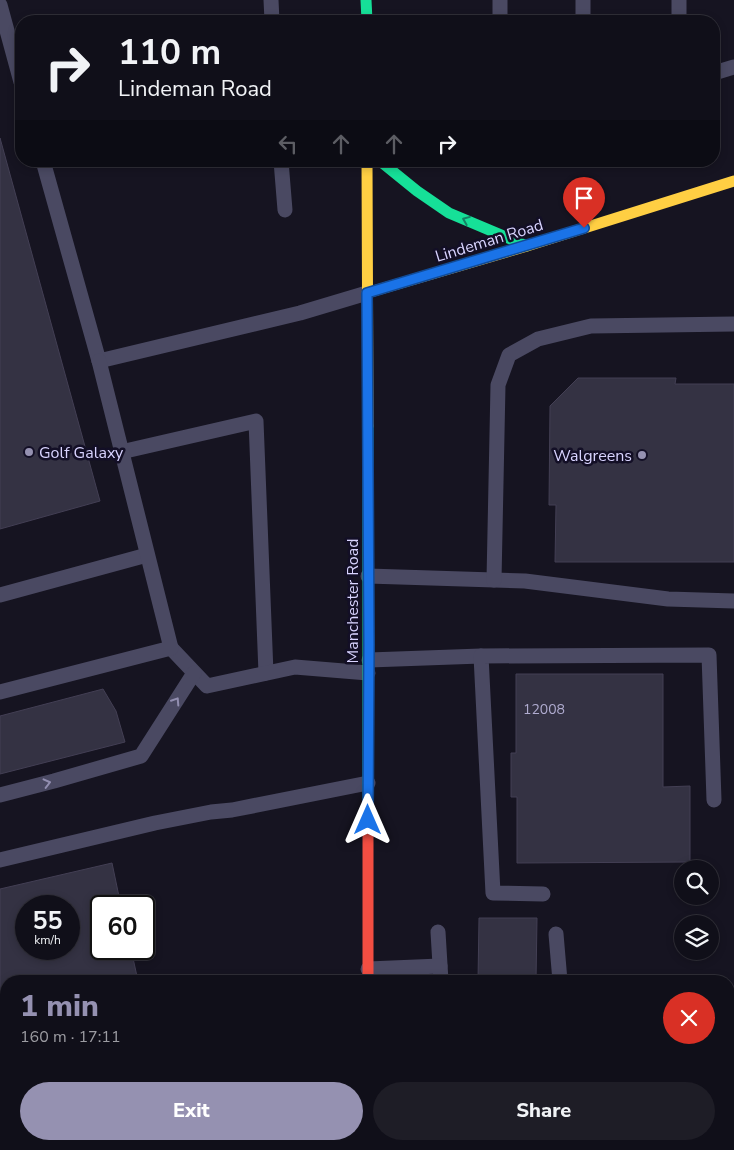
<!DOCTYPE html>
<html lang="en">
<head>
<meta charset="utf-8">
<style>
	body { margin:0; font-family:"Nunito Sans",sans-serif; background:#1e1d26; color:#f1f3f6; height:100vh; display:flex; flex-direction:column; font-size:19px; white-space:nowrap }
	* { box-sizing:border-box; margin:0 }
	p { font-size:16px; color:#9c9ca2 }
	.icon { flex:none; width:28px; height:28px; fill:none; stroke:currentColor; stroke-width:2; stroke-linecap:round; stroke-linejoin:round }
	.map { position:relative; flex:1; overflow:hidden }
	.sheet { position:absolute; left:0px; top:975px; width:735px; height:175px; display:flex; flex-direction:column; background:#100f19; border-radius:20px 20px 0 0; box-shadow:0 2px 8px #0003,0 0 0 1px #302f38 }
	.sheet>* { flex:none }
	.guide { position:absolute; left:15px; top:15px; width:705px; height:152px; border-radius:20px; box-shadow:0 2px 8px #0003,0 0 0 1px #302f38; background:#100f19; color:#f1f3f6; overflow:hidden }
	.buttons { position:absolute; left:674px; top:860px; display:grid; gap:10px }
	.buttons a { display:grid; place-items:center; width:45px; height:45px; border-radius:50%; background:#100f19; box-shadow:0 2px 8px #0003,0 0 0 1px #302f38; font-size:25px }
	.speed { position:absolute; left:15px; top:895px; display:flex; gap:10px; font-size:25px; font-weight:700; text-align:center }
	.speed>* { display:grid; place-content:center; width:65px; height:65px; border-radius:50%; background:#100f19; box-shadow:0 2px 8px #0003,0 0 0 1px #302f38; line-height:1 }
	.speed small { font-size:12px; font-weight:400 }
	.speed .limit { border:2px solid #111; border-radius:8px; background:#fff; color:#111 }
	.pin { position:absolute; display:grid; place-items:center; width:42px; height:42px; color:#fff; margin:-51px -21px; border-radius:50% 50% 50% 0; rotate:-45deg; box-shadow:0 0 5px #0007 }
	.pin .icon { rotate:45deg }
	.me { position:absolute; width:55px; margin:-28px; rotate:0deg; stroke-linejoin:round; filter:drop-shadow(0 0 4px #0008) }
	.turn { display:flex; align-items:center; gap:18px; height:105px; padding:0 20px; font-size:22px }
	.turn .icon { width:65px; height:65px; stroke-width:2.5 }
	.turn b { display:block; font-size:35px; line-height:42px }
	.lanes { display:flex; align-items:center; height:48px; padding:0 20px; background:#0003; justify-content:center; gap:25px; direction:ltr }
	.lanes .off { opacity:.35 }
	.round { display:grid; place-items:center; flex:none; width:52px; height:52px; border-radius:26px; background:#1e1d26 }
	.headline { display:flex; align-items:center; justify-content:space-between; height:85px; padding:0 20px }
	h1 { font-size:30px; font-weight:800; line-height:38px; color:#9591b1 }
	.cta { display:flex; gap:10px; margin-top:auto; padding:10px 20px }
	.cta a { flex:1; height:58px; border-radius:30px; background:#9591b1; color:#fff; font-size:20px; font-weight:800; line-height:58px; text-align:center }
	.cta a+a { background:#1e1d26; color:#f1f3f6 }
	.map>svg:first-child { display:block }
	.building { fill:#343243; stroke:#433f54; fill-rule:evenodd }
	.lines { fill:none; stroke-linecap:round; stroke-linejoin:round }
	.lane { stroke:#4a4962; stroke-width:15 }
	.street { stroke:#4a4962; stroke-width:28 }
	.fast { stroke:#16e098; stroke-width:11 }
	.slow { stroke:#ffcf43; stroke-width:11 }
	.jam { stroke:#f24e42; stroke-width:11 }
	.oneway { stroke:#158265 }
	.oneway2 { stroke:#928eb0 }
	.route-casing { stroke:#114b97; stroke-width:12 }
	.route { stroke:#1a73e8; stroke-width:9 }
	.poi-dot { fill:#9591b1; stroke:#130f26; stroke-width:2 }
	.labels { text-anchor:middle; stroke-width:5; stroke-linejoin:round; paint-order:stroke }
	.number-label { font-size:14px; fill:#b0acd0 }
	.street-label { font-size:16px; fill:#d9d4ff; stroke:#130f26 }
	.poi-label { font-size:16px; fill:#d9d4ff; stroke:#130f26; text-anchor:start }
</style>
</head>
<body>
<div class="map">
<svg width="734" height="1150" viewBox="0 0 734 1150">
	<rect width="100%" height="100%" fill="#161421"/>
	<g class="building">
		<path d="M 0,138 L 100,501 L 0,529 Z"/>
		<path d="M 578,378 L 676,378 L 675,384 L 734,384 L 734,562 L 555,562 L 556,505 L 549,505 L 550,406 Z"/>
		<path d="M 516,674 L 663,674 L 663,787 L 690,786 L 690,862 L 517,863 L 517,797 L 511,797 L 511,753 L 516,753 Z"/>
		<path d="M 103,689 L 116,711 L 125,742 L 0,774 L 0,716 Z"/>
		<path d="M 112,863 L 121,906 L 101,906 L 101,949 L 131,949 L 138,981 L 6,981 L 6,1067 L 1,1068 L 0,1063 L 0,889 ZM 26,906 L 69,906 L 69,949 L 26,949 Z"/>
		<path d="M 479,918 L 537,918 L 536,981 L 478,981 Z"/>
		<path d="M 45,1144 L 171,1144 L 171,1150 L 46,1150 Z"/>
	</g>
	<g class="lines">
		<g class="lane">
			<path d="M 271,0 L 272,21"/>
			<path d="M 500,0 L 500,21"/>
			<path d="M 583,0 L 583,21"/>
			<path d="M 679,0 L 679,21"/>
			<path d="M 0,5 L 21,82"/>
			<path d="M 714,73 L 734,67"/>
			<path d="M 43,161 L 99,361 L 300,313 L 367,293"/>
			<path d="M 281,161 L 285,210"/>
			<path d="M 121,452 L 256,421 L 266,673"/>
			<path d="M 368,576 L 525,581 L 668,599 L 734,601"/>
			<path d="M 494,580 L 498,385 L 509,355 L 538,339 L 591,326 L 734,324"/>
			<path d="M 0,595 L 147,555"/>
			<path d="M 171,648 L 207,686 L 295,667 L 368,673"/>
			<path d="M 369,660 L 481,656"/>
			<path d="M 0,692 L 171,648 L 99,361"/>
			<path d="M 0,795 L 54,781 L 141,756 L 194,673"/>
			<path d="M 0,860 L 155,823 L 211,812 L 232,810 L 368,783"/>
			<path d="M 543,894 L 493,893 L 481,656 L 709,655 L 714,800"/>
			<path d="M 438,932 L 441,981"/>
			<path d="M 556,934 L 560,981"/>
			<path d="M 368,969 L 440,966"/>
			<path d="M 439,1144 L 439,1150"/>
			<path d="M 568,1144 L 568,1150"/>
		</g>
		<path class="street" d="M 729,1052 L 734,1052"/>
		<g class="fast">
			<path d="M 366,0 L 367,21"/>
			<path d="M 380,161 L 417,191 L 449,213 L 527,246"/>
			<path d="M 368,426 L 368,833"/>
			<path d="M 368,1144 L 368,1150"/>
		</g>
		<g class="slow">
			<path d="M 367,161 L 368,426"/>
			<path d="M 367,293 L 527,246 L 734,181"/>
		</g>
		<path class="jam" d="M 368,981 L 368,833"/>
	</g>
	<defs><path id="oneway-chevron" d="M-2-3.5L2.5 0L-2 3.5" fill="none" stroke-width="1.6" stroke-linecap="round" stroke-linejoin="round" transform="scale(1.25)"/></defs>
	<use class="oneway" href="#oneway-chevron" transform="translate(466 220) rotate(-158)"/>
	<g class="oneway2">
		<use href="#oneway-chevron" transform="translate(176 701) rotate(-57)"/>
		<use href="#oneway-chevron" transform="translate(47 783) rotate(-14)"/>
	</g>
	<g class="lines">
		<g class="route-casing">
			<path id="route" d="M 368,820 L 369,644 L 367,293 L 584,228"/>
		</g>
		<use href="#route" class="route"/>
	</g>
	<g class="poi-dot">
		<circle cx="29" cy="452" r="5"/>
		<circle cx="642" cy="455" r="5"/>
	</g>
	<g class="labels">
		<g class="number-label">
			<text x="544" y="714">12008</text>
		</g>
		<g class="street-label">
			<text transform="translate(489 240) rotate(-17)" y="6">Lindeman Road</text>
			<text transform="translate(352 601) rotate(-90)" y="6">Manchester Road</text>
		</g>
		<g class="poi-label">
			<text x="39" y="458">Golf Galaxy</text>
			<text x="632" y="461" text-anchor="end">Walgreens</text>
		</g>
	</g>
</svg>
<div class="buttons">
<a><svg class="icon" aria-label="search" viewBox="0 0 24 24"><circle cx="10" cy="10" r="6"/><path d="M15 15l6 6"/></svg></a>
<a><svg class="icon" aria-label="layers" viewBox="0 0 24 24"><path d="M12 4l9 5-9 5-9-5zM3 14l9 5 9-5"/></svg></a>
</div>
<div class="speed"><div>55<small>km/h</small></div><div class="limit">60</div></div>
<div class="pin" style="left:584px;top:228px;background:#d93025"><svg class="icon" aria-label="arrive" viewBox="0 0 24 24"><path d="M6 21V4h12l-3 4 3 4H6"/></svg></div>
<svg class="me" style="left:368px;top:820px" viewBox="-20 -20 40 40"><path d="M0-17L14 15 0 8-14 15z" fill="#1a73e8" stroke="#fff" stroke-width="4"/></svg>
<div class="guide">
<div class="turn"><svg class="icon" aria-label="right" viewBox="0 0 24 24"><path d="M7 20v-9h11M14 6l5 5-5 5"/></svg><div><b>110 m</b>Lindeman Road</div></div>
<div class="lanes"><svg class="icon off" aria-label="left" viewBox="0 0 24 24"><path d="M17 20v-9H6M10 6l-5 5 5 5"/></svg><svg class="icon off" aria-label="ahead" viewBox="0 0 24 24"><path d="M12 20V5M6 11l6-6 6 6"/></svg><svg class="icon off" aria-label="ahead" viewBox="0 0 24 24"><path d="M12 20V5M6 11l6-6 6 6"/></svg><svg class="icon" aria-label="right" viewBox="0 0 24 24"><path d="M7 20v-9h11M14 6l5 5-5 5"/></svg></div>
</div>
<section class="sheet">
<div class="headline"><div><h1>1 min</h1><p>160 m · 17:11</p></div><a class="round" style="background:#d93025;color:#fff"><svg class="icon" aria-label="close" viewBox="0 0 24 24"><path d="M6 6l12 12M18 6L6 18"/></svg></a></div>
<div class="cta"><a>Exit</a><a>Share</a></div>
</section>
</div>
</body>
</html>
